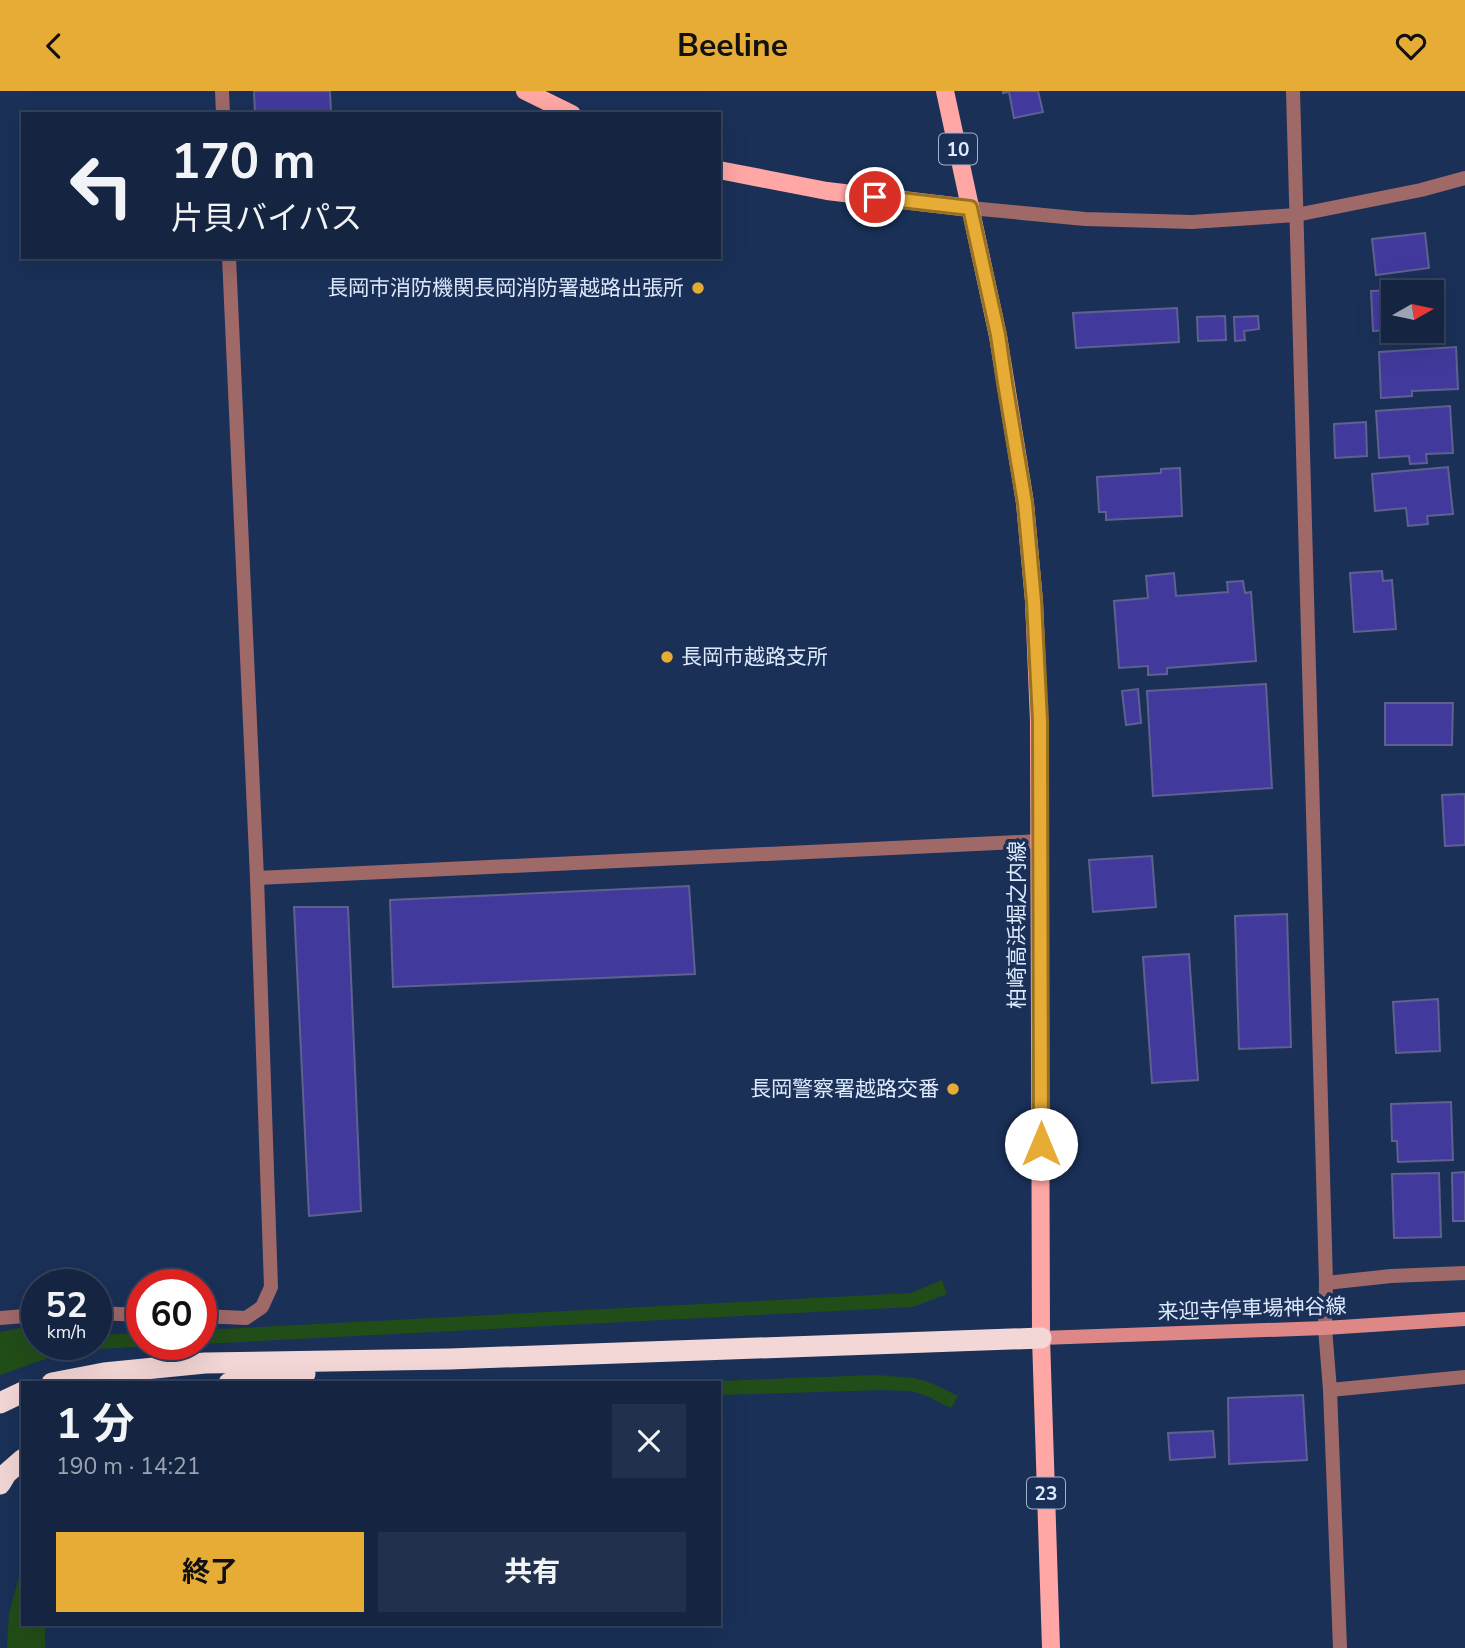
<!DOCTYPE html>
<html lang="ja">
<head>
<meta charset="utf-8">
<style>
	body { margin:0; font-family:"Nunito Sans","Noto Sans JP",sans-serif; background:#21304c; color:#f1f3f6; height:100vh; display:flex; flex-direction:column; font-size:26px; white-space:nowrap }
	* { box-sizing:border-box; margin:0 }
	p { font-size:23px; color:#9da4b1 }
	.icon { flex:none; width:38px; height:38px; fill:none; stroke:currentColor; stroke-width:2; stroke-linecap:round; stroke-linejoin:round }
	.map { position:relative; flex:1; overflow:hidden }
	.sheet { position:absolute; left:21px; top:1290px; width:700px; height:245px; display:flex; flex-direction:column; background:#142441; border-radius:0px; box-shadow:0 7px 28px #0002,0 0 0 2px #33415a }
	.sheet>* { flex:none }
	.banner { position:absolute; left:21px; top:21px; width:700px; height:147px; border-radius:0px; box-shadow:0 7px 28px #0002,0 0 0 2px #33415a; background:#142441; color:#f1f3f6; overflow:hidden }
	.needle { width:46px; rotate:81deg }
	.controls { position:absolute; left:1381px; top:189px; display:grid; gap:14px }
	.controls a { display:grid; place-items:center; width:63px; height:63px; border-radius:0px; background:#142441; box-shadow:0 7px 28px #0002,0 0 0 2px #33415a; font-size:35px }
	.speed { position:absolute; left:21px; top:1178px; display:flex; gap:14px; font-size:35px; font-weight:700; text-align:center }
	.speed>* { display:grid; place-content:center; width:91px; height:91px; border-radius:50%; background:#142441; box-shadow:0 7px 28px #0002,0 0 0 2px #33415a; line-height:1 }
	.speed small { font-size:18px; font-weight:400 }
	.speed .limit { border:10px solid #d22; background:#fff; color:#111 }
	.pin { position:absolute; display:grid; place-items:center; width:60px; height:60px; color:#fff; margin:-30px; border:4px solid #fff; border-radius:50%; box-shadow:0 2px 7px #0007 }
	.me { position:absolute; width:77px; margin:-38px; rotate:0deg; stroke-linejoin:round; filter:drop-shadow(0 0 5px #0008) }
	.turn { display:flex; align-items:center; gap:24px; height:147px; padding:0 35px; font-size:32px }
	.turn .icon { width:91px; height:91px; stroke-width:2.5 }
	.turn b { display:block; font-size:49px; line-height:60px }
	.round { display:grid; place-items:center; flex:none; width:74px; height:74px; border-radius:0px; background:#21304c }
	.headline { display:flex; align-items:center; justify-content:space-between; height:119px; padding:0 35px }
	h1 { font-size:42px; font-weight:700; line-height:52px }
	.button { display:flex; gap:14px; margin-top:auto; padding:14px 35px }
	.button a { flex:1; height:80px; border-radius:0px; background:#e6ac36; color:#111; font-size:28px; font-weight:700; line-height:80px; text-align:center }
	.button a+a { background:#21304c; color:#f1f3f6 }
	header { display:flex; justify-content:space-between; align-items:center; height:91px; padding:0 35px; background:#e6ac36; color:#111; font-size:32px; font-weight:700 }
	.map>svg:first-child { display:block }
	.green { fill:#214d18 }
	.building { fill:#413a9c; stroke:#5e6190; stroke-width:2 }
	.lines { fill:none; stroke-linecap:round; stroke-linejoin:round }
	.minor { stroke:#9f6968; stroke-width:14 }
	.secondary { stroke:#dd8887; stroke-width:14 }
	.primary { stroke:#ffa7a5; stroke-width:18 }
	.motorway { stroke:#f3d7d6; stroke-width:21 }
	.route-casing { stroke:#967023; stroke-width:18 }
	.route { stroke:#e6ac36; stroke-width:12 }
	.poi-dot { fill:#e6ac36; stroke:#1a3057; stroke-width:2.5 }
	.labels { text-anchor:middle; stroke-width:7; stroke-linejoin:round; paint-order:stroke }
	.shield { fill:#1a3057; stroke:#a3b2cc; stroke-width:2 }
	.shield-label { font-size:19px; font-weight:bold; fill:#deeafe }
	.poi-label { font-size:21px; fill:#deeafe; stroke:#1a3057; text-anchor:end }
	.street-label { font-size:21px; fill:#deeafe; stroke:#1a3057 }
</style>
</head>
<body>
<header><svg class="icon" aria-label="back" viewBox="0 0 24 24"><path d="M15 5l-7 7 7 7"/></svg>Beeline<svg class="icon" aria-label="heart" viewBox="0 0 24 24"><path d="M12 20l-8-8c-3-5 5-10 8-4 3-6 11-1 8 4z"/></svg></header>
<div class="map">
<svg width="1465" height="1557" viewBox="0 0 1465 1557">
	<rect width="100%" height="100%" fill="#1a3057"/>
	<g class="green">
		<path d="M 942,1189 L 947,1203 L 913,1216 L 201,1253 L 201,1239 L 911,1202 Z"/>
		<path d="M 25,1236 L 37,1241 L 37,1253 L 96,1253 L 96,1244 L 142,1242 L 142,1253 L 193,1253 L 99,1258 L 51,1266 L 0,1284 L 0,1241 Z"/>
		<path d="M 876,1284 L 913,1287 L 929,1291 L 958,1305 L 951,1317 L 927,1305 L 911,1300 L 884,1299 L 719,1304 L 719,1292 L 693,1291 Z"/>
		<path d="M 23,1471 L 23,1533 L 45,1533 L 45,1557 L 7,1557 L 9,1522 Z"/>
	</g>
	<g class="building">
		<path d="M 254,0 L 330,0 L 331,23 L 255,23 Z"/>
		<path d="M 1003,0 L 1038,0 L 1043,21 L 1014,27 L 1009,1 L 1003,2 Z"/>
		<path d="M 1425,142 L 1429,177 L 1376,184 L 1372,148 Z"/>
		<path d="M 1423,198 L 1424,201 L 1393,201 L 1393,239 L 1373,240 L 1371,200 Z"/>
		<path d="M 1177,217 L 1179,251 L 1076,257 L 1073,222 Z"/>
		<path d="M 1225,225 L 1226,249 L 1198,250 L 1197,226 Z"/>
		<path d="M 1258,225 L 1259,238 L 1244,240 L 1245,249 L 1235,250 L 1234,226 Z"/>
		<path d="M 1456,256 L 1458,298 L 1412,300 L 1412,305 L 1381,307 L 1379,261 Z"/>
		<path d="M 1450,315 L 1453,362 L 1426,363 L 1427,372 L 1410,373 L 1409,365 L 1379,367 L 1376,320 Z"/>
		<path d="M 1366,331 L 1367,365 L 1335,367 L 1334,333 Z"/>
		<path d="M 1448,376 L 1453,423 L 1427,425 L 1428,433 L 1408,435 L 1406,417 L 1375,420 L 1372,383 Z"/>
		<path d="M 1180,377 L 1182,425 L 1106,429 L 1106,421 L 1099,421 L 1097,386 L 1161,382 L 1161,378 Z"/>
		<path d="M 1382,480 L 1383,490 L 1392,489 L 1396,538 L 1354,541 L 1350,482 Z"/>
		<path d="M 1174,482 L 1176,505 L 1228,501 L 1227,491 L 1243,490 L 1245,502 L 1251,501 L 1256,570 L 1167,577 L 1167,583 L 1148,584 L 1148,575 L 1119,577 L 1114,510 L 1148,507 L 1146,485 Z"/>
		<path d="M 1266,593 L 1272,697 L 1153,705 L 1147,600 Z"/>
		<path d="M 1138,598 L 1141,632 L 1126,634 L 1122,600 Z"/>
		<path d="M 1385,612 L 1453,612 L 1452,654 L 1385,654 Z"/>
		<path d="M 1465,703 L 1465,754 L 1445,755 L 1442,704 Z"/>
		<path d="M 1152,765 L 1156,816 L 1093,821 L 1089,769 Z"/>
		<path d="M 689,795 L 695,883 L 393,896 L 390,809 Z"/>
		<path d="M 294,816 L 348,816 L 361,1120 L 309,1125 Z"/>
		<path d="M 1287,823 L 1291,956 L 1239,958 L 1235,825 Z"/>
		<path d="M 1189,863 L 1198,989 L 1152,992 L 1143,866 Z"/>
		<path d="M 1438,908 L 1440,960 L 1396,962 L 1393,911 Z"/>
		<path d="M 1451,1011 L 1453,1069 L 1398,1071 L 1397,1050 L 1392,1050 L 1391,1013 Z"/>
		<path d="M 1465,1081 L 1465,1130 L 1453,1130 L 1452,1082 Z"/>
		<path d="M 1439,1082 L 1441,1146 L 1394,1147 L 1392,1083 Z"/>
		<path d="M 1303,1304 L 1307,1369 L 1229,1373 L 1228,1307 Z"/>
		<path d="M 1213,1340 L 1215,1366 L 1170,1369 L 1168,1342 Z"/>
	</g>
	<g class="lines">
		<g class="minor">
			<path d="M 222,0 L 223,23"/>
			<path d="M 1293,0 L 1326,1192 L 1325,1237 L 1330,1299 L 1340,1557"/>
			<path d="M 970,117 L 1085,128 L 1192,131 L 1296,124 L 1421,99 L 1465,87"/>
			<path d="M 257,787 L 1040,750"/>
			<path d="M 1326,1192 L 1391,1185 L 1465,1182"/>
			<path d="M 96,1222 L 142,1224"/>
			<path d="M 201,1225 L 246,1227 L 262,1216 L 271,1196 L 257,787 L 229,166"/>
			<path d="M 0,1227 L 37,1224"/>
			<path d="M 1330,1299 L 1465,1286"/>
		</g>
		<path class="secondary" d="M 1041,1247 L 1325,1237 L 1465,1228"/>
		<g class="primary">
			<path d="M 525,0 L 572,23"/>
			<path d="M 945,0 L 998,245 L 1025,412 L 1034,510 L 1039,630 L 1041,1247 L 1051,1557"/>
			<path d="M 719,79 L 827,100 L 970,117"/>
		</g>
		<g class="motorway">
			<path d="M 52,1292 L 104,1282 L 205,1272 L 450,1268 L 1041,1247"/>
			<path d="M 229,1292 L 305,1283"/>
			<path d="M 0,1312 L 23,1301"/>
			<path d="M 0,1393 L 6,1383 L 23,1368"/>
		</g>
	</g>
	<g class="lines">
		<g class="route-casing">
			<path id="route" d="M 875,106 L 970,117 L 998,244 L 1005,292 L 1025,412 L 1034,510 L 1040,630 L 1041,1053"/>
		</g>
		<use href="#route" class="route"/>
	</g>
	<g class="poi-dot">
		<circle cx="698" cy="197" r="7"/>
		<circle cx="667" cy="566" r="7"/>
		<circle cx="953" cy="998" r="7"/>
	</g>
	<g class="labels">
		<g class="shield">
			<rect x="939" y="42.5" width="38" height="31" rx="5"/>
			<rect x="1027" y="1386.5" width="38" height="31" rx="5"/>
		</g>
		<g class="shield-label">
			<text x="958" y="65">10</text>
			<text x="1046" y="1409">23</text>
		</g>
		<g class="poi-label">
			<text x="684" y="204">長岡市消防機関長岡消防署越路出張所</text>
			<text x="681" y="573" text-anchor="start">長岡市越路支所</text>
			<text x="939" y="1005">長岡警察署越路交番</text>
		</g>
		<g class="street-label">
			<text transform="translate(1017 834) rotate(-90)" y="7">柏崎高浜堀之内線</text>
			<text transform="translate(1252 1218) rotate(-2)" y="7">来迎寺停車場神谷線</text>
		</g>
	</g>
</svg>
<div class="controls">
<a><svg class="needle" viewBox="-14 -14 28 28"><path d="M0-13l5 13h-10z" fill="#e53935"/><path d="M0 13l5-13h-10z" fill="#9da4b1"/></svg></a>
</div>
<div class="speed"><div>52<small>km/h</small></div><div class="limit">60</div></div>
<div class="pin" style="left:875px;top:106px;background:#d93025"><svg class="icon" aria-label="arrive" viewBox="0 0 24 24"><path d="M6 21V4h12l-3 4 3 4H6"/></svg></div>
<svg class="me" style="left:1041px;top:1053px" viewBox="-20 -20 40 40"><circle r="19" fill="#fff"/><path d="M0-13L10 11 0 6-10 11z" fill="#e6ac36"/></svg>
<div class="banner">
<div class="turn"><svg class="icon" aria-label="left" viewBox="0 0 24 24"><path d="M17 20v-9H6M10 6l-5 5 5 5"/></svg><div><b>170 m</b>片貝バイパス</div></div>
</div>
<section class="sheet">
<div class="headline"><div><h1>1 分</h1><p>190 m · 14:21</p></div><a class="round"><svg class="icon" aria-label="close" viewBox="0 0 24 24"><path d="M6 6l12 12M18 6L6 18"/></svg></a></div>
<div class="button"><a>終了</a><a>共有</a></div>
</section>
</div>
</body>
</html>
